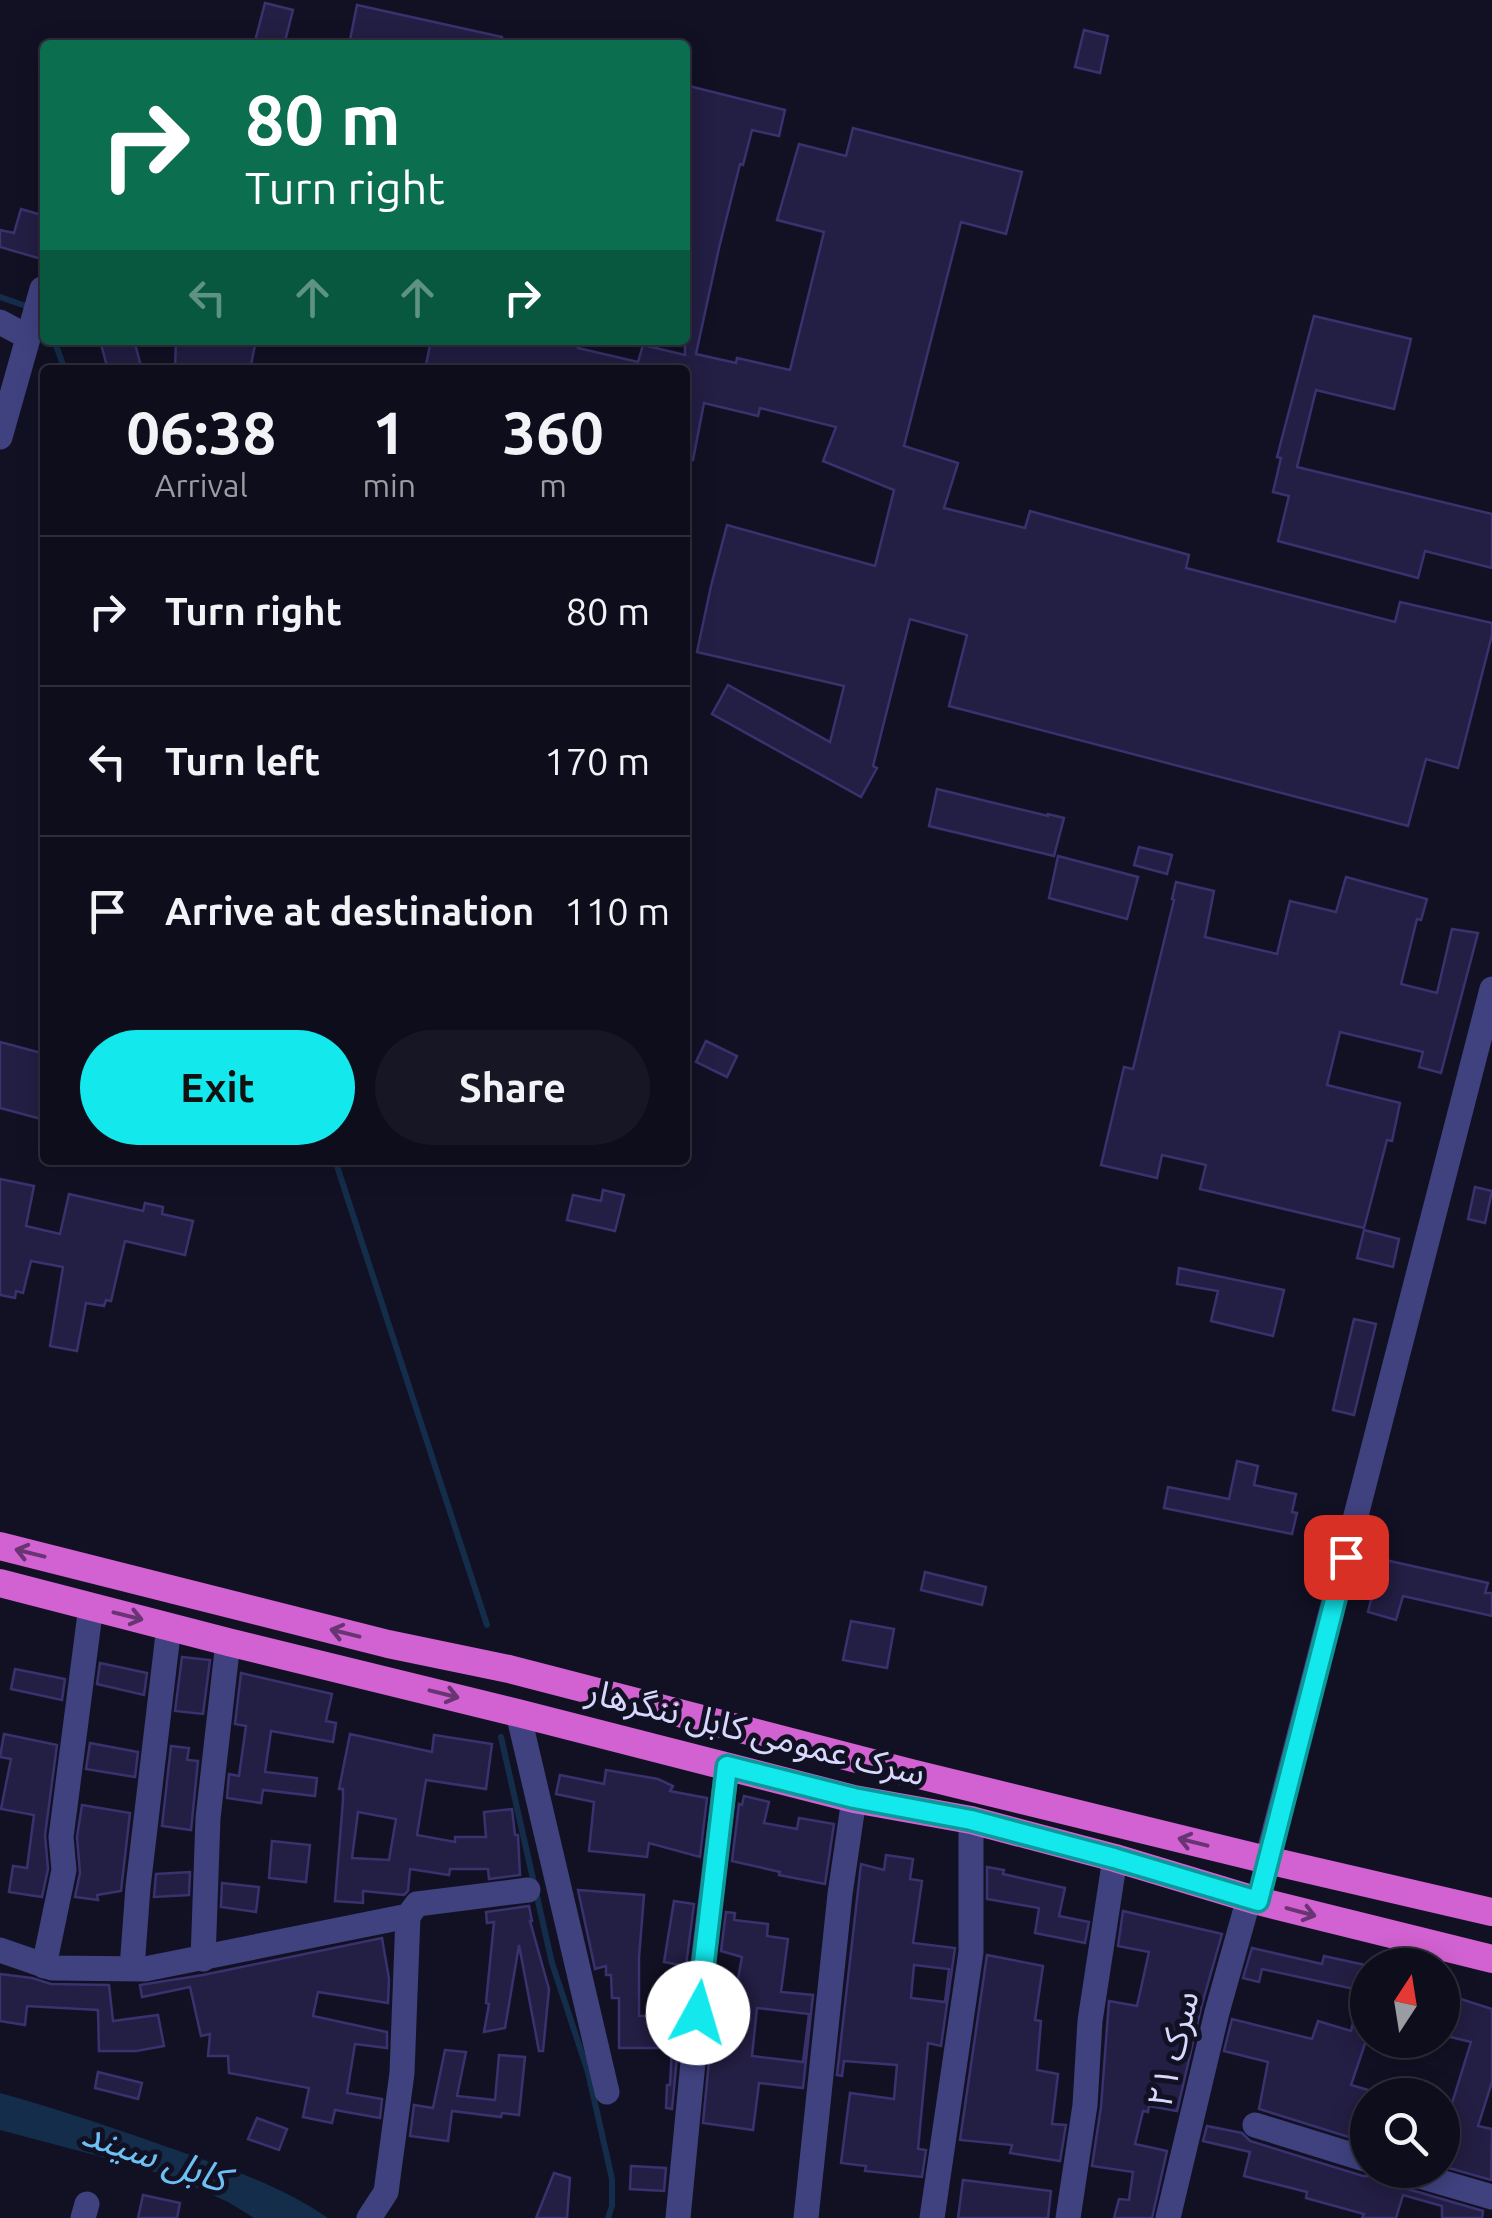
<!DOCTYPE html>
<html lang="en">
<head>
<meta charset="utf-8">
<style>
	body { margin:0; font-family:Ubuntu,"Noto Sans Arabic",sans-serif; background:#171624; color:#f1f3f6; height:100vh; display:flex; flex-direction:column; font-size:38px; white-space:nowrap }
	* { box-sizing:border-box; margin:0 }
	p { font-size:32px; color:#9b9ca3 }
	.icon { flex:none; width:55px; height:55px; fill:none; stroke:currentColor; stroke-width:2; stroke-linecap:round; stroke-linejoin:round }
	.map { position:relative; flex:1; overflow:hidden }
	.drawer { position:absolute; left:40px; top:365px; width:650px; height:800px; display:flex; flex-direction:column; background:#0e0d1b; border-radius:10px; box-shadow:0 5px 25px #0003,0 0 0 2px #2e2d3a }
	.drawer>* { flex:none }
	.guide { position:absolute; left:40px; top:40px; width:650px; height:305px; border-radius:10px; box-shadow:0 5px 25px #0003,0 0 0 2px #2e2d3a; background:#0b6e4f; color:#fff; overflow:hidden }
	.needle { width:65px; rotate:12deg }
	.fabs { position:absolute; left:1350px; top:1948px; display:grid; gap:20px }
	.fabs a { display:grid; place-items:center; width:110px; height:110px; border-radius:50%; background:#0e0d1b; box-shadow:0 5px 25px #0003,0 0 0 2px #2e2d3a; font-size:50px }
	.pin { position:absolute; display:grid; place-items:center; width:85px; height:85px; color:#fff; margin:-42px; border-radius:20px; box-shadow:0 5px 15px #0006 }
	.me { position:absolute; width:110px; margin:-55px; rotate:6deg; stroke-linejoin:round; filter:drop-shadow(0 0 8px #0008) }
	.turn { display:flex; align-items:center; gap:35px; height:210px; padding:0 40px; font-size:45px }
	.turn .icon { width:130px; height:130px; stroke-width:2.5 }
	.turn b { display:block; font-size:70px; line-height:85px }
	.lanes { display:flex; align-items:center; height:95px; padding:0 40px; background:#0003; justify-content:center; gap:50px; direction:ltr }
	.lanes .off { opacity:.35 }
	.eta { display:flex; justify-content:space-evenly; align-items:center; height:170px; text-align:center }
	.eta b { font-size:60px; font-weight:700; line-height:70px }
	.button { display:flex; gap:20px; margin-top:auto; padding:20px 40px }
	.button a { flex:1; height:115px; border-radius:60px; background:#13e8ec; color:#111; font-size:40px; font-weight:700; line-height:115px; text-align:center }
	.button a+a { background:#171624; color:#f1f3f6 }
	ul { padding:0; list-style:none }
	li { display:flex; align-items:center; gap:30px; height:150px; padding:0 40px; border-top:2px solid #2e2d3a }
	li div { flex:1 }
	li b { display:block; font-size:38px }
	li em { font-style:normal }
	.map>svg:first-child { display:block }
	.water { fill:#142d4a }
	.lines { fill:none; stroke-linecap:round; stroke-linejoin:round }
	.stream { stroke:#142d4a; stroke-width:6 }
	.building { fill:#231e43; stroke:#39326e; stroke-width:2.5; fill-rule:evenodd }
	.minor { stroke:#3f427f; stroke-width:25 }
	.trunk { stroke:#d262d2; stroke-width:28 }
	.oneway { stroke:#683572 }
	.route-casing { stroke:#0c9799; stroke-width:25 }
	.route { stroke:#13e8ec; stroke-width:18 }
	.labels { text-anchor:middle; stroke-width:10; stroke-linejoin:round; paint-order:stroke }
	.street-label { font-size:35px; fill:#d8d7fc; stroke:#121124 }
	.water-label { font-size:38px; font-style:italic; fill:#6dc0f3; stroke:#121124 }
</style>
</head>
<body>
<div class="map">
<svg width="1492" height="2218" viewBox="0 0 1492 2218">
	<rect width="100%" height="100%" fill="#121124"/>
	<path class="water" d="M 0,2093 C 61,2110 120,2130 179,2151 C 232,2170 280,2185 328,2218 L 254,2218 L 228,2202 L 184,2182 L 140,2167 L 0,2130 Z"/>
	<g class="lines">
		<g class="stream">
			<path d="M 0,297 L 32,308"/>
			<path d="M 54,340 L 65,370"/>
			<path d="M 335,1160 L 487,1625"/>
			<path d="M 501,1737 L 552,1963 L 588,2072 L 612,2179 L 612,2206 L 608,2218"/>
		</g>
	</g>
	<g class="building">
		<path d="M 265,3 L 293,10 L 284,45 L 254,45 Z"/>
		<path d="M 357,5 L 502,37 L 502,45 L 349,45 Z"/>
		<path d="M 1084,30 L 1108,36 L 1100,73 L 1075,67 Z"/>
		<path d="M 685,85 L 785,110 L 779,136 L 752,130 L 743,165 L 740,164 L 719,248 L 696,354 L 736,363 L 737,358 L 790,370 L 824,232 L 777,220 L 799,144 L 846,156 L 853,128 L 1022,172 L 1006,234 L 961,222 L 904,446 L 958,463 L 944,508 L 1025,528 L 1030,511 L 1189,555 L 1186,568 L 1395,622 L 1400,602 L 1492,623 L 1492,635 L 1458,768 L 1426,759 L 1408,826 L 949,706 L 967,635 L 910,619 L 873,766 L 877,768 L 861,797 L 712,714 L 728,685 L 830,742 L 844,686 L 697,652 L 711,586 L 727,525 L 875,566 L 894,490 L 823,461 L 836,427 L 760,408 L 758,416 L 704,403 L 693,460 L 685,459 L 685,370 L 425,370 L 431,340 L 579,340 L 578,348 L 638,362 L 643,345 L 685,355 Z"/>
		<path d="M 21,209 L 45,216 L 45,260 L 0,247 L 0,230 L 14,233 Z"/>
		<path d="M 1314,316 L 1411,339 L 1394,409 L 1316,390 L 1297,467 L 1492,514 L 1492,568 L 1425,551 L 1418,578 L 1278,541 L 1289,496 L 1273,492 L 1281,458 L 1277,457 Z"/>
		<path d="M 100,340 L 134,340 L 142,370 L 108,370 Z"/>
		<path d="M 176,340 L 256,340 L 250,370 L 175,370 Z"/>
		<path d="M 937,789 L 1048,816 L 1048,814 L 1064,818 L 1054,856 L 929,826 Z"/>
		<path d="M 1139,847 L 1172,855 L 1167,874 L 1134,865 Z"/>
		<path d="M 1058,856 L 1138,877 L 1127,919 L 1049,898 Z"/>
		<path d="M 1346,877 L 1427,899 L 1421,920 L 1417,919 L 1401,984 L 1437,993 L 1452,929 L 1478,933 L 1441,1073 L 1419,1067 L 1423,1052 L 1340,1032 L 1327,1085 L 1400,1103 L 1392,1141 L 1387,1140 L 1364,1228 L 1200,1189 L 1206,1165 L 1162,1155 L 1157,1178 L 1101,1165 L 1124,1067 L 1133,1069 L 1174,900 L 1172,899 L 1176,882 L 1214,891 L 1205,937 L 1277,954 L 1290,901 L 1336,912 Z"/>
		<path d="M 706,1041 L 737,1056 L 727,1077 L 696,1062 Z"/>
		<path d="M 0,1042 L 45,1054 L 45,1120 L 0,1108 Z"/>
		<path d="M 0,1179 L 34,1186 L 26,1226 L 60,1234 L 69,1194 L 143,1211 L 145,1203 L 163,1207 L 162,1214 L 193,1221 L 185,1255 L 125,1241 L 111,1301 L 106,1300 L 104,1306 L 86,1303 L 77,1351 L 50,1346 L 63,1267 L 31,1261 L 23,1293 L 16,1291 L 15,1298 L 0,1295 Z"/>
		<path d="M 1475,1187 L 1492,1191 L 1485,1223 L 1468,1219 Z"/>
		<path d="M 603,1190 L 624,1195 L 615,1231 L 567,1220 L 573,1195 L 601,1201 Z"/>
		<path d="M 1364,1230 L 1399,1239 L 1393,1267 L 1357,1258 Z"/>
		<path d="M 1179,1268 L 1284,1290 L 1273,1336 L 1211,1321 L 1218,1291 L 1177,1284 Z"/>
		<path d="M 1354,1319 L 1376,1324 L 1354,1415 L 1333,1410 Z"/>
		<path d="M 1237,1461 L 1258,1466 L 1254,1485 L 1296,1494 L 1292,1512 L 1297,1513 L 1292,1534 L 1164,1508 L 1168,1487 L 1229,1499 Z"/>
		<path d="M 1381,1559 L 1488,1583 L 1485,1593 L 1492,1593 L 1492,1616 L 1403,1596 L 1396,1620 L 1368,1612 Z"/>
		<path d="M 925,1572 L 986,1587 L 982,1605 L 921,1590 Z"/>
		<path d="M 851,1621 L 894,1629 L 887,1668 L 843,1660 Z"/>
		<path d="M 182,1657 L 210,1660 L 203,1714 L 175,1711 Z"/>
		<path d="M 100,1663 L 147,1673 L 144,1695 L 97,1684 Z"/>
		<path d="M 15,1669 L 65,1679 L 62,1700 L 11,1689 Z"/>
		<path d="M 241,1673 L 332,1694 L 326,1721 L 336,1723 L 333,1742 L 271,1731 L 265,1772 L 317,1778 L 315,1796 L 263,1790 L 261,1803 L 227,1798 L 229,1774 L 239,1776 L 246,1726 L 235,1724 Z"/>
		<path d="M 4,1734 L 57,1745 L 45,1835 L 48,1869 L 42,1897 L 9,1892 L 13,1866 L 27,1868 L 34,1815 L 1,1809 L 11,1759 L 0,1757 Z"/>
		<path d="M 350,1734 L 432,1752 L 434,1735 L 492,1744 L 486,1789 L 426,1780 L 417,1835 L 455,1842 L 455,1837 L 486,1837 L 484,1812 L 512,1809 L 515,1835 L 518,1835 L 520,1875 L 489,1879 L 488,1869 L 450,1869 L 449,1875 L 410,1869 L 408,1891 L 404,1895 L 363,1891 L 363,1903 L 335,1901 L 343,1800 L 343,1789 L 339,1789 ZM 358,1812 L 396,1819 L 389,1860 L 352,1858 Z"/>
		<path d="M 90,1743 L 138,1752 L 135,1777 L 86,1769 Z"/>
		<path d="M 171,1746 L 189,1748 L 187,1760 L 198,1761 L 191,1830 L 162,1826 Z"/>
		<path d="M 606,1770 L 658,1779 L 673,1786 L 670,1791 L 707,1798 L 700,1857 L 649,1843 L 647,1857 L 589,1851 L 594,1802 L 556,1794 L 560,1775 L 604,1784 Z"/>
		<path d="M 744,1796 L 769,1802 L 764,1823 L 797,1829 L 799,1818 L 834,1824 L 825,1884 L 779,1875 L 780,1872 L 732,1861 L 739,1804 L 742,1805 Z"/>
		<path d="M 82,1805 L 130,1813 L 121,1891 L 97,1895 L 98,1900 L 75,1897 L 80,1873 L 77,1837 Z"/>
		<path d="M 272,1841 L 310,1845 L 306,1882 L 269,1878 Z"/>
		<path d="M 886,1855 L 913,1859 L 910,1879 L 922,1881 L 913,1943 L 955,1948 L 941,2046 L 928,2043 L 918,2149 L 926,2150 L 922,2177 L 865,2171 L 866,2166 L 841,2163 L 850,2093 L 894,2099 L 897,2065 L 844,2061 L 842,2076 L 837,2075 L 861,1864 L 884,1870 ZM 914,1965 L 949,1969 L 945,2002 L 911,1998 Z"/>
		<path d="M 987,1867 L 1004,1870 L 1003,1874 L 1065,1888 L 1059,1916 L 1089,1922 L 1085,1943 L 1035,1933 L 1039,1908 L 987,1899 Z"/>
		<path d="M 190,1872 L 189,1895 L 154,1897 L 156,1874 Z"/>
		<path d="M 222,1883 L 259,1887 L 256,1912 L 221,1907 Z"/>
		<path d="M 578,1890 L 644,1895 L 639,1958 L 639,2016 L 681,2016 L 672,2109 L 666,2108 L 667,2085 L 670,2085 L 672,2048 L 619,2048 L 619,1998 L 612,1998 L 611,1975 L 606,1975 L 606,1966 L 595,1969 Z"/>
		<path d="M 674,1901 L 694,1904 L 686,1966 L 664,1962 Z"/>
		<path d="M 529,1906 L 532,1921 L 530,1921 L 549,1989 L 543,2051 L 539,2051 L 519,1945 L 505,2028 L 484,2032 L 489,2004 L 486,2003 L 494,1922 L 487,1923 L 486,1912 Z"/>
		<path d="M 1123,1911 L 1222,1934 L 1201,2008 L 1177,2111 L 1149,2106 L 1148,2112 L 1143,2111 L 1135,2144 L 1167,2151 L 1152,2218 L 1114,2218 L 1119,2199 L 1129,2200 L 1133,2172 L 1092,2166 L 1101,2107 L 1109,2001 L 1137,2006 L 1149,1952 L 1118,1946 Z"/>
		<path d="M 726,1912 L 735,1913 L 734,1920 L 768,1924 L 767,1936 L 788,1939 L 781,1992 L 813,1995 L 803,2088 L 759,2083 L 753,2130 L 703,2123 L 710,2051 L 719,2053 L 723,2010 L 732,2011 L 742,1957 L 721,1951 ZM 757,2008 L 809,2014 L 803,2062 L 752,2056 Z"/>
		<path d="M 382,1938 L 389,1979 L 388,2003 L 318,1992 L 313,2016 L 387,2032 L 387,2048 L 355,2044 L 347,2093 L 382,2099 L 380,2118 L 335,2110 L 332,2123 L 303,2117 L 309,2088 L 229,2073 L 228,2056 L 208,2056 L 210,2034 L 201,2036 L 190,1987 L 142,1997 L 140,1985 L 203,1975 Z"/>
		<path d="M 1252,1948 L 1322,1964 L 1324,1956 L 1365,1965 L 1363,1971 L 1368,1972 L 1368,1992 L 1262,1969 L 1259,1982 L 1243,1978 Z"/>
		<path d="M 987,1955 L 1043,1966 L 1035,2020 L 1041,2021 L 1037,2070 L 1058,2074 L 1052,2124 L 1066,2125 L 1060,2161 L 1010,2153 L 1012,2145 L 960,2140 Z"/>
		<path d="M 0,1974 L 32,1978 L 51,1984 L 109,1985 L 113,2021 L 158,2015 L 164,2046 L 136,2051 L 99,2051 L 98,2010 L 27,2006 L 25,2025 L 0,2021 Z"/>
		<path d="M 1361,1991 L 1368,1992 L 1368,2035 L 1351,2085 L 1368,2090 L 1368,2143 L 1259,2109 L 1268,2062 L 1224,2051 L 1232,2019 L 1312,2039 L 1318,2021 L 1351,2031 Z"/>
		<path d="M 1442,1993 L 1492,2009 L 1492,2082 L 1478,2126 L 1492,2129 L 1491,2180 L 1442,2166 L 1442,2114 L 1448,2116 L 1471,2042 L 1442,2035 Z"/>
		<path d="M 445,2050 L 466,2052 L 457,2096 L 495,2100 L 499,2055 L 525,2057 L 519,2115 L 502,2113 L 501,2117 L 452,2111 L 448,2141 L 410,2136 L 414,2105 L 433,2108 Z"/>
		<path d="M 98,2072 L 142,2083 L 138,2099 L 95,2088 Z"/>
		<path d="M 257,2118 L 287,2129 L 279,2150 L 248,2139 Z"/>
		<path d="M 1207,2126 L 1242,2133 L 1250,2141 L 1363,2176 L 1371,2176 L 1380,2170 L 1383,2172 L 1387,2180 L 1394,2185 L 1483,2211 L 1482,2218 L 1442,2218 L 1442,2206 L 1403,2195 L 1396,2218 L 1362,2218 L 1364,2214 L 1306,2198 L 1307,2192 L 1244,2176 L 1250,2152 L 1203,2141 Z"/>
		<path d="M 631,2166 L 666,2168 L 664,2191 L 630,2189 Z"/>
		<path d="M 554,2173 L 570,2178 L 567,2218 L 536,2218 Z"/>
		<path d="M 963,2180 L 1051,2191 L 1048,2218 L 958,2218 Z"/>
		<path d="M 143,2195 L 180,2203 L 177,2218 L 138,2218 Z"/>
	</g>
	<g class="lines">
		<g class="minor">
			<path d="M 0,322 L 28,337"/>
			<path d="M 0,437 L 42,289"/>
			<path d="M 518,1713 L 607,2092"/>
			<path d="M 1267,1860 L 1492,989"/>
			<path d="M 0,1950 L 52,1968 L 145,1969 L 408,1916 L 417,1904 L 528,1890"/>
			<path d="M 203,1959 L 208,1818 L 228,1642"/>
			<path d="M 44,1966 L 64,1870 L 61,1837 L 91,1606"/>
			<path d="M 132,1968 L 138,1887 L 169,1626"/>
			<path d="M 1255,2125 L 1368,2160"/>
			<path d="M 1399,2170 L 1492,2197"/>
			<path d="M 83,2218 L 87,2204"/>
			<path d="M 369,2218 L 386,2192 L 402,2073 L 408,1916"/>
			<path d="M 678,2218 L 701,1979 L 727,1766"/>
			<path d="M 806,2218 L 840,1894 L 854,1799"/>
			<path d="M 932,2218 L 971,1952 L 971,1820"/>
			<path d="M 1068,2218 L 1085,2105 L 1090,2021 L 1115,1858"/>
			<path d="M 1168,2218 L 1217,2012 L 1249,1898"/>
		</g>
		<g class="trunk">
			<path d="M 0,1546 L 388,1644 L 509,1669 L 911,1773 L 1267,1860 L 1492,1912"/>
			<path d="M 0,1583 L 228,1642 L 518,1713 L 854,1799 L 971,1820 L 1115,1858 L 1258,1901 L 1492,1959"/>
		</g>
	</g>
	<defs><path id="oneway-shaft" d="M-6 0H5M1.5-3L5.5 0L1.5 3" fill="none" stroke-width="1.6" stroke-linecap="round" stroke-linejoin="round" transform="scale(2.5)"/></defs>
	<g class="oneway">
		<use href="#oneway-shaft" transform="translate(30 1553) rotate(-166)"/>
		<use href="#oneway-shaft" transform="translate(128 1616) rotate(14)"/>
		<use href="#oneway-shaft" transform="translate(345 1633) rotate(-166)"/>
		<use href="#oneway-shaft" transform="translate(444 1694) rotate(14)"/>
		<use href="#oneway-shaft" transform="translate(1193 1842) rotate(-166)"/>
		<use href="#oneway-shaft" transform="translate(1301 1912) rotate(15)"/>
	</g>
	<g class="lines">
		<g class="route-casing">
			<path id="route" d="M 698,2013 L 727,1766 L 854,1798 L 971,1820 L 1114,1858 L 1258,1901 L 1346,1557"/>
		</g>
		<use href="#route" class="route"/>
	</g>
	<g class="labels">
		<g class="street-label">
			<text transform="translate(756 1732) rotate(14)" y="12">سرک عمومی کابل ننگرهار</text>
			<text transform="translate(1173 2049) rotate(-76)" y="12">سرک ۲۱</text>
		</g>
		<g class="water-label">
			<text transform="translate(155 2156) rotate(19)" y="13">کابل سيند</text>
		</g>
	</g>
</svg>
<div class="fabs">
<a><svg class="needle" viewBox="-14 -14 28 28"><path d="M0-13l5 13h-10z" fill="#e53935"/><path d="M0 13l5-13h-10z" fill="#9b9ca3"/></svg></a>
<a><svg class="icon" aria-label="search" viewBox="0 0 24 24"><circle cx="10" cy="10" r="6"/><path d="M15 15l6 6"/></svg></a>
</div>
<div class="pin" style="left:1346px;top:1557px;background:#d93025"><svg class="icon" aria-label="arrive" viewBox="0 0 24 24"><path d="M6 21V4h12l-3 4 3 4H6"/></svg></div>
<svg class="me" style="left:698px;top:2013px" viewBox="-20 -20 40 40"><circle r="19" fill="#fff"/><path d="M0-13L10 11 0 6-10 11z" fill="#13e8ec"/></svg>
<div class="guide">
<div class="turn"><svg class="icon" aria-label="right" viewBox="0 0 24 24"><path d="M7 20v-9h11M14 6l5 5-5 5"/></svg><div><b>80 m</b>Turn right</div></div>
<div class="lanes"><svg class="icon off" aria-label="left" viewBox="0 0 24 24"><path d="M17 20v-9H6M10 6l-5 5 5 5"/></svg><svg class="icon off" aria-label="ahead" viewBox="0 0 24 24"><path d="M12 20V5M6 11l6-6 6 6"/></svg><svg class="icon off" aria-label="ahead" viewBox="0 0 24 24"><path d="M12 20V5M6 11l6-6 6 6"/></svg><svg class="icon" aria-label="right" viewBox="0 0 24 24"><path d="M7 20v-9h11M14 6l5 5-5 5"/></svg></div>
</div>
<section class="drawer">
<div class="eta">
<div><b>06:38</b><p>Arrival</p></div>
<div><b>1</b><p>min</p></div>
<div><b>360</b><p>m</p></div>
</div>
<ul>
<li><svg class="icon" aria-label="right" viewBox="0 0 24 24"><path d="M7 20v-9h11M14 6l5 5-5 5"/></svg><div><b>Turn right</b></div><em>80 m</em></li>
<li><svg class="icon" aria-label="left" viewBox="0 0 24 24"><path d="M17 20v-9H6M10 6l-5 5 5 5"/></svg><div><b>Turn left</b></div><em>170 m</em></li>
<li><svg class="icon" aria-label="arrive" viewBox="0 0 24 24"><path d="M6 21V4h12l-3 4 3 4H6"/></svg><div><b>Arrive at destination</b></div><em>110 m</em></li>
</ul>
<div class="button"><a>Exit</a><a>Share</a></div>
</section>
</div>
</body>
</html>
